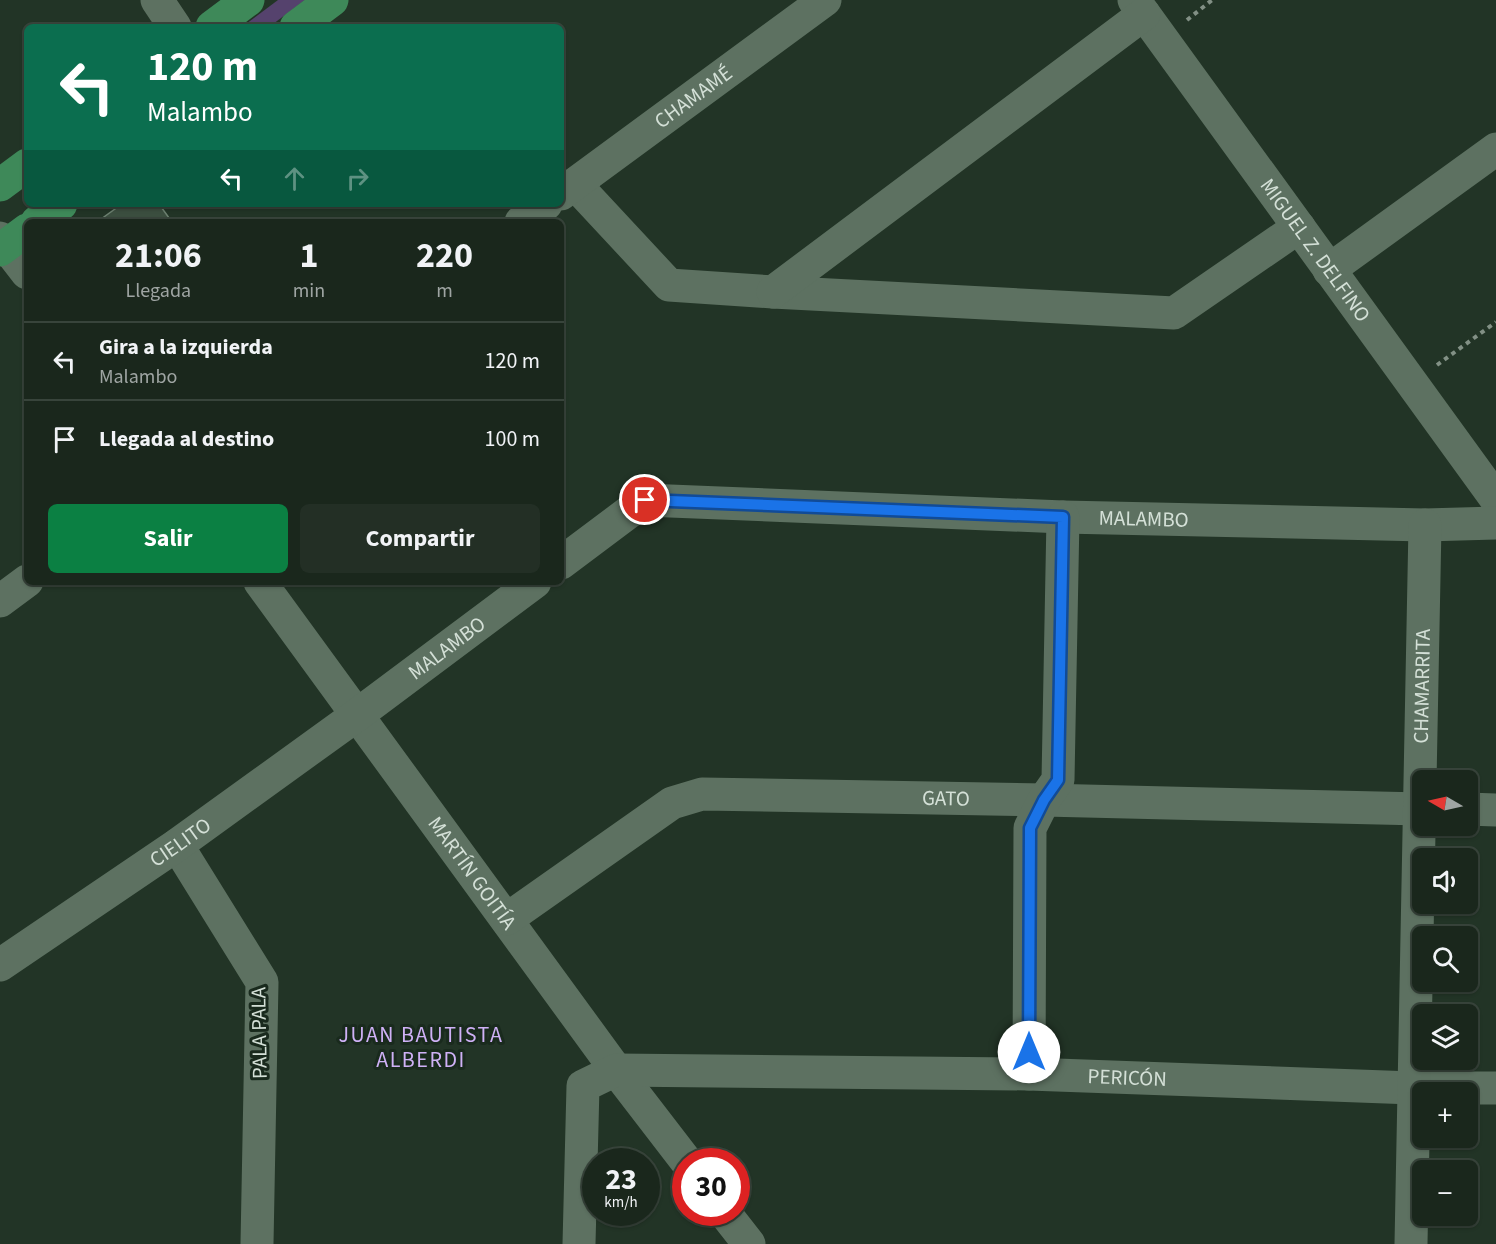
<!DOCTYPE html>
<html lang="es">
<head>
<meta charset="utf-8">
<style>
	body { margin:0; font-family:"Source Sans 3",sans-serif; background:#232f25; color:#f1f3f6; height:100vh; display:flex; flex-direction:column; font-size:22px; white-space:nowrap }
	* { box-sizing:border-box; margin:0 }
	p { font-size:20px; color:#9fa5a3 }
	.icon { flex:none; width:33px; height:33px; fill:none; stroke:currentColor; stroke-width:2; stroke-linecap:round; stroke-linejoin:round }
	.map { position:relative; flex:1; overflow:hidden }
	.sheet { position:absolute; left:24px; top:219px; width:540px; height:366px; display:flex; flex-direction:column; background:#1a271c; border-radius:9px; box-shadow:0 2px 4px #0004,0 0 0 2px #38443b }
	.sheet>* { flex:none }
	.hud { position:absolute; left:24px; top:24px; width:540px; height:183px; border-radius:9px; box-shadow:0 2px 4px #0004,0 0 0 2px #38443b; background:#0b6e4f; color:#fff; overflow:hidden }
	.needle { width:39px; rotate:279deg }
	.fabs { position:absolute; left:1412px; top:770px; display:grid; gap:12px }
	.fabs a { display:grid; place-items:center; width:66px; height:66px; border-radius:9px; background:#1a271c; box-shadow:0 2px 4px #0004,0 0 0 2px #38443b; font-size:30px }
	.speed { position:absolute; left:582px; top:1148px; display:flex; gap:12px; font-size:30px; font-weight:700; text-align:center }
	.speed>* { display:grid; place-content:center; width:78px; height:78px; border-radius:50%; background:#1a271c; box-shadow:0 2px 4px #0004,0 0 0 2px #38443b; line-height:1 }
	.speed small { font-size:15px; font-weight:400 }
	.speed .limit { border:9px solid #d22; background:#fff; color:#111 }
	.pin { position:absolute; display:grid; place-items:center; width:51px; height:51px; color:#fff; margin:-26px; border:3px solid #fff; border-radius:50%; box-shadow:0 2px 6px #0007 }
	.me { position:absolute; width:66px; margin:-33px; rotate:0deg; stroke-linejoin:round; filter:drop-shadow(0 0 4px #0008) }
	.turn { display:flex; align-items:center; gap:21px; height:126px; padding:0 24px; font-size:27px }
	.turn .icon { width:78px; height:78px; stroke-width:2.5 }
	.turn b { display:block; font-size:42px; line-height:51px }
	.lanes { display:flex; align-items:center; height:57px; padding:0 24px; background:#0003; justify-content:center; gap:30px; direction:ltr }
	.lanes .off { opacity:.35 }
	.eta { display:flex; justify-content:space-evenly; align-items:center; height:102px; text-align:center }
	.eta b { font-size:36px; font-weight:700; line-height:42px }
	.cta { display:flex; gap:12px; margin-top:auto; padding:12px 24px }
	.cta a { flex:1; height:69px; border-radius:9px; background:#0b8043; color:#fff; font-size:24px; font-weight:700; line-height:69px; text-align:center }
	.cta a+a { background:#232f25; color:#f1f3f6 }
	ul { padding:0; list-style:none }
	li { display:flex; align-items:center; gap:18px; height:78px; padding:0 24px; border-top:2px solid #38443b }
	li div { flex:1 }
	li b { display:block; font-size:22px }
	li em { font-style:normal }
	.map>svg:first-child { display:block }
	.green { fill:#55426d }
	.building { fill:#3b4e3f; stroke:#6c8070; stroke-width:1.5 }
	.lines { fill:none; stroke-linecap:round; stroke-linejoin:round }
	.path { stroke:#829085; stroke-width:4; stroke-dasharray:4.5 4.5; stroke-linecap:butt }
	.minor { stroke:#5d7161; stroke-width:33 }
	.major { stroke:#3e8959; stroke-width:33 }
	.route-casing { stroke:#114b97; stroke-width:15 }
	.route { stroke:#1a73e8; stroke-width:10 }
	.labels { text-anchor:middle; stroke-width:6; stroke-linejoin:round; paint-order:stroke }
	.street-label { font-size:21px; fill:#d4e0d7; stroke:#192a1d }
	.neighbourhood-label { font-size:22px; letter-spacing:1.5px; fill:#cfb1f6; stroke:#192a1d }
</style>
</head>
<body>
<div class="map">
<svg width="1496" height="1244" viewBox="0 0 1496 1244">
	<rect width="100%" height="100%" fill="#223426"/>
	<path class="green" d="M 278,0 L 305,0 L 269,27 L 242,27 Z"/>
	<path class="building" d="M 122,204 L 159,204 L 172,222 L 97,222 Z"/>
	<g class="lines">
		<g class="path">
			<path d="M 1187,20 L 1212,0"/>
			<path d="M 1437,365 L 1496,322"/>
		</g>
		<g class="minor">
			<path d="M 157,0 L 175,27"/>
			<path id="s1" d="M 1134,0 L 1496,499"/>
			<path d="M 575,184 L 669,285 L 773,292 L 1174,313 L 1299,227"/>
			<path id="s2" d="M 561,194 L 825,0"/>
			<path d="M 521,222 L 546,204"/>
			<path d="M 0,238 L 27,273"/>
			<path d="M 1329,270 L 1496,149"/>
			<path d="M 773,292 L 1144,14"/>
			<path id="s3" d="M 561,563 L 645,500 L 1063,517 L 1425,525 L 1496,523"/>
			<path id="s4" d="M 260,582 L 616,1070 L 686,1161"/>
			<path d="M 0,601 L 27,581"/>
			<path d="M 1467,809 L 1496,810"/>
			<path d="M 177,845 L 262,982 L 257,1244"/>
			<path id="s5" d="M 507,919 L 672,803 L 702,794 L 1044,800 L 1422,809"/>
			<path id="s6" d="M 0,965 L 177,845 L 357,715 L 535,582"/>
			<path d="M 1029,1074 L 1030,828 L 1044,800 L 1058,780 L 1063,517"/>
			<path d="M 724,1212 L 749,1244"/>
			<path id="s7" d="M 579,1244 L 583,1086 L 616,1070 L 1029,1074 L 1413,1088 L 1496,1088"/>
			<path id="s8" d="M 1411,1244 L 1425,525"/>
		</g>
		<g class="major">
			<path d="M 212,27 L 248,0"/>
			<path d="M 296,27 L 332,0"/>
			<path d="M 0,185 L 27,165"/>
			<path d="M 37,222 L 61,204"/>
			<path d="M 0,250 L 27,230"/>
		</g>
	</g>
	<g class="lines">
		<g class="route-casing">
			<path id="route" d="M 645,500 L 1063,517 L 1058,780 L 1044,800 L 1030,828 L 1029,1052"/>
		</g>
		<use href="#route" class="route"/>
	</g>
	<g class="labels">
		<g class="street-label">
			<text dy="7" stroke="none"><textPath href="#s2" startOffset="164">CHAMAMÉ</textPath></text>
			<text dy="7" stroke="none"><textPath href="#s1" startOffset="309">MIGUEL Z. DELFINO</textPath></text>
			<text dy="7" stroke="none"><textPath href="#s3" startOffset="604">MALAMBO</textPath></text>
			<text dy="7" stroke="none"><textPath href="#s6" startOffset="548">MALAMBO</textPath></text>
			<text dy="7" stroke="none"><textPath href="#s8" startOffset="558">CHAMARRITA</textPath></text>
			<text dy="7" stroke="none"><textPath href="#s5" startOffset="477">GATO</textPath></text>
			<text dy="7" stroke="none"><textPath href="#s6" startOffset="218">CIELITO</textPath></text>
			<text dy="7" stroke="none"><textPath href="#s4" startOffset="360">MARTÍN GOITÍA</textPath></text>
			<text transform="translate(259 1033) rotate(-91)" y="7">PALA PALA</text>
			<text dy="7" stroke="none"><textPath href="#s7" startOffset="706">PERICÓN</textPath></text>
		</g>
		<g class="neighbourhood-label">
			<text x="421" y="1042">JUAN BAUTISTA<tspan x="421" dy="25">ALBERDI</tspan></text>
		</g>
	</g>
</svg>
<div class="fabs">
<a><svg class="needle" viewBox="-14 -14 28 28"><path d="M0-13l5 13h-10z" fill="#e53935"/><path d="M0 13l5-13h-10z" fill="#9fa5a3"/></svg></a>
<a><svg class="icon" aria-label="sound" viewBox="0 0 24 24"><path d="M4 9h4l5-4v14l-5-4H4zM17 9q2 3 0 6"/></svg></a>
<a><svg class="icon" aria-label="search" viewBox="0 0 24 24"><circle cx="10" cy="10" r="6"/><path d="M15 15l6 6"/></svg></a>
<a><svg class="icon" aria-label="layers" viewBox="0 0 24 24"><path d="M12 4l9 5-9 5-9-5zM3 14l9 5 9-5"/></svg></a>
<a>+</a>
<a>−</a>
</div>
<div class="speed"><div>23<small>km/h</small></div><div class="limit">30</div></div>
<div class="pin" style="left:645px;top:500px;background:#d93025"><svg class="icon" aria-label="arrive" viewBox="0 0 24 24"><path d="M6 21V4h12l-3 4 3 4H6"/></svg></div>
<svg class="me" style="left:1029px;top:1052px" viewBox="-20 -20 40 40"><circle r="19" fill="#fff"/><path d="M0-13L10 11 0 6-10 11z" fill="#1a73e8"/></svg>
<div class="hud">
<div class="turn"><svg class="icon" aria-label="left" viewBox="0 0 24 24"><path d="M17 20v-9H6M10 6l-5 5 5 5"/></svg><div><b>120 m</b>Malambo</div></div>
<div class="lanes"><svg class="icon" aria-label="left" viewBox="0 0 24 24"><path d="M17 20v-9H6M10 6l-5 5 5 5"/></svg><svg class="icon off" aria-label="ahead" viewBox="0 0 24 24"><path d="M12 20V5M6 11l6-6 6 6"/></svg><svg class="icon off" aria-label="right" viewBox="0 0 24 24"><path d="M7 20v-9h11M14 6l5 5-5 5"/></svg></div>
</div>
<section class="sheet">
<div class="eta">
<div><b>21:06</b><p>Llegada</p></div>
<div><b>1</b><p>min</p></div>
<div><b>220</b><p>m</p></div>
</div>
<ul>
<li><svg class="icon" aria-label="left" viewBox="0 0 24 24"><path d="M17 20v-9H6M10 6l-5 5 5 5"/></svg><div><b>Gira a la izquierda</b><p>Malambo</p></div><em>120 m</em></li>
<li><svg class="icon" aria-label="arrive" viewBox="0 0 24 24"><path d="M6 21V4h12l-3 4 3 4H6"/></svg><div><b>Llegada al destino</b></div><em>100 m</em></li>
</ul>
<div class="cta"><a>Salir</a><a>Compartir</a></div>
</section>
</div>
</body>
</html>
